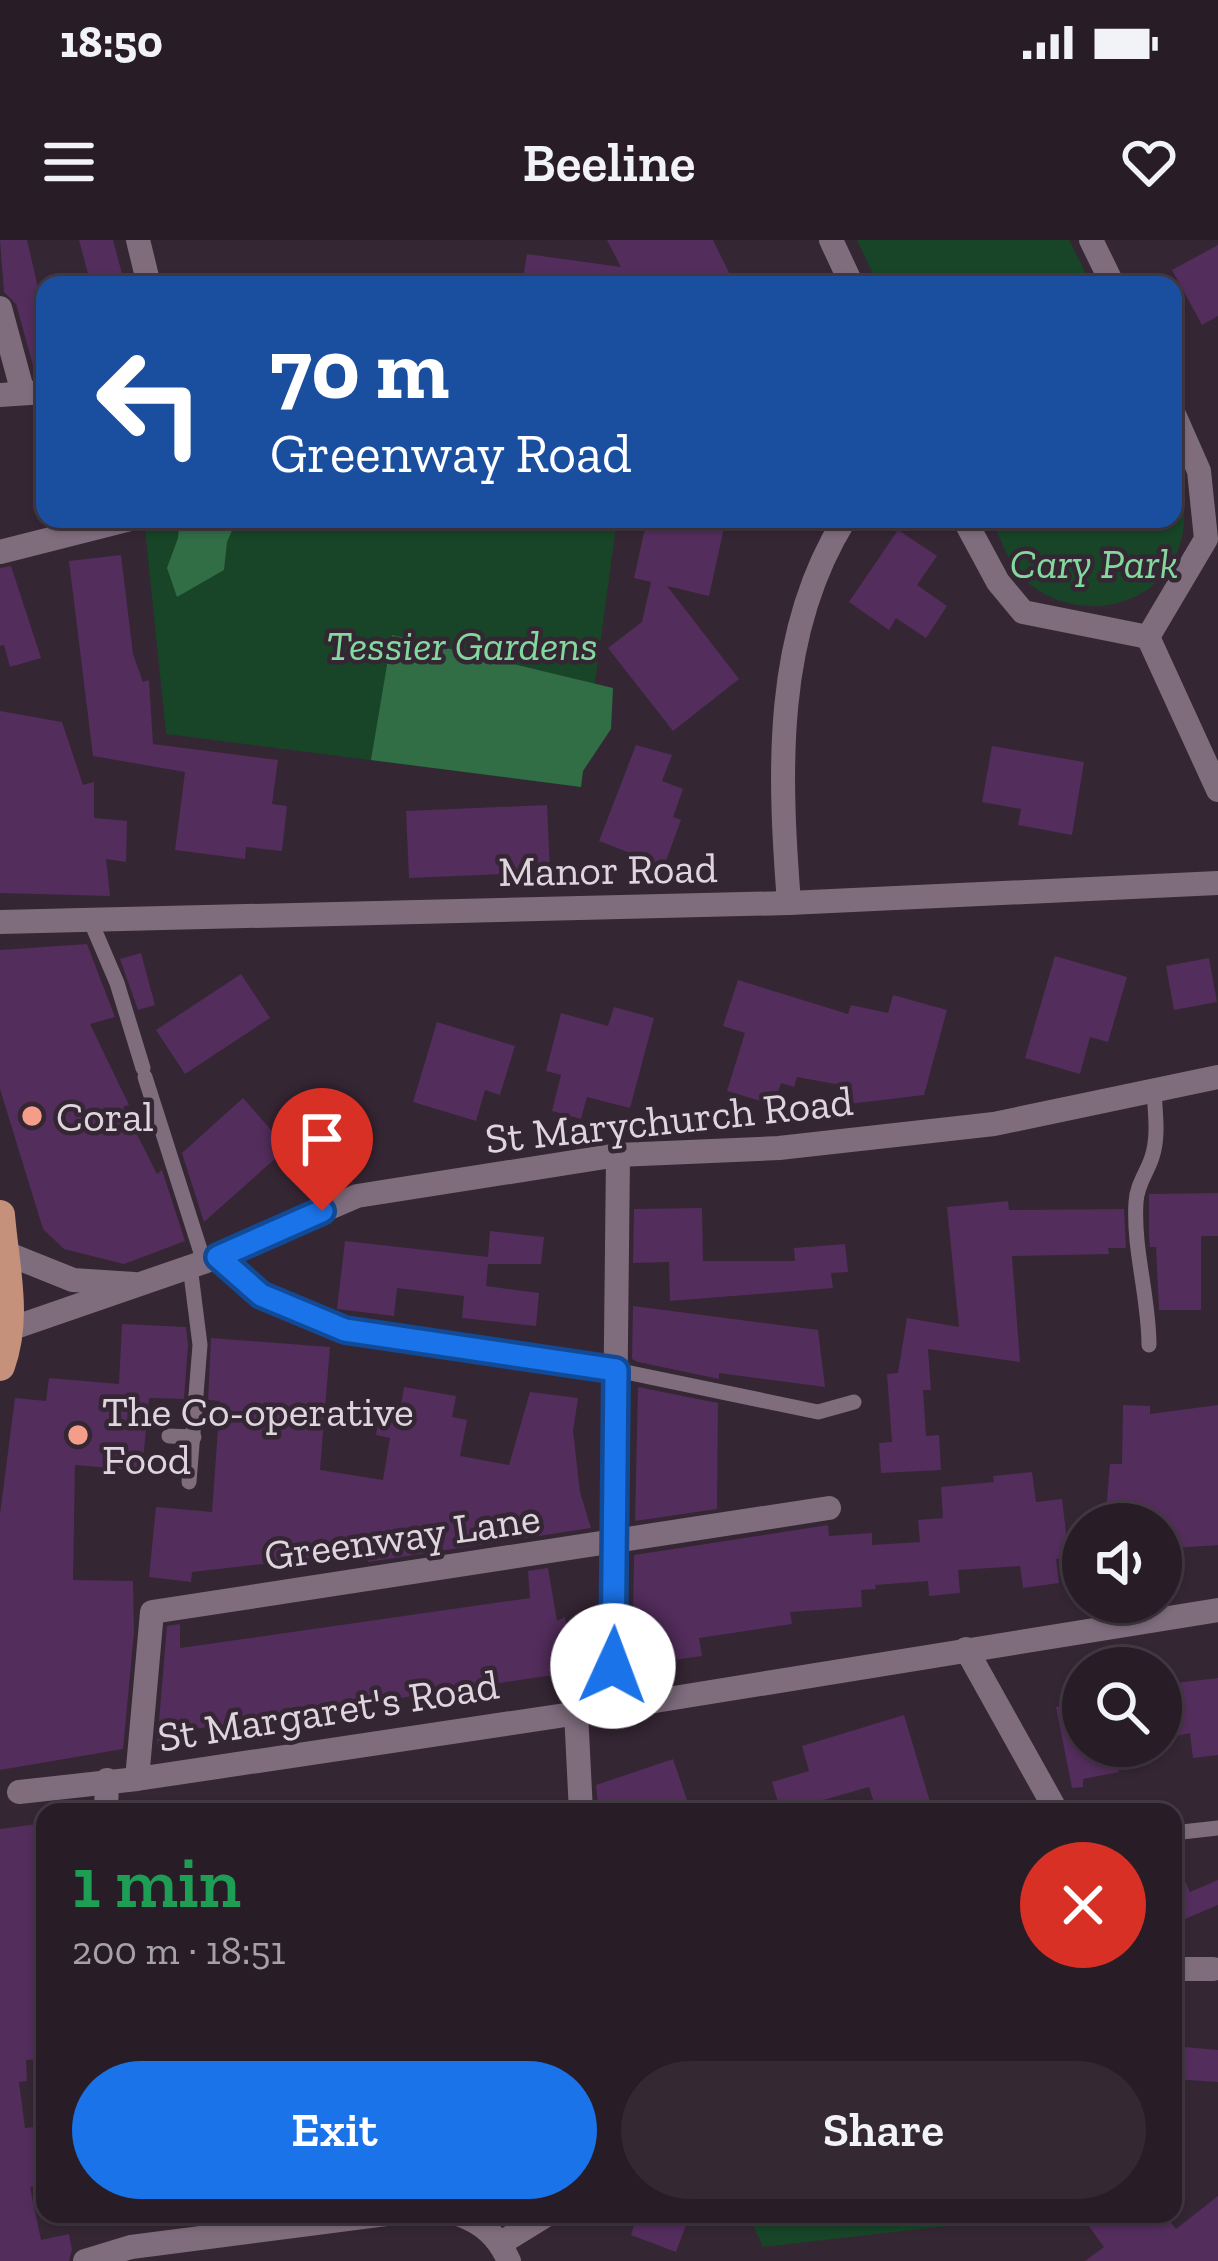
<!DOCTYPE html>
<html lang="en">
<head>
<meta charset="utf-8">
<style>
	body { margin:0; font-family:"Zilla Slab",serif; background:#342933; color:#f1f3f6; height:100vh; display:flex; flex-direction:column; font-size:45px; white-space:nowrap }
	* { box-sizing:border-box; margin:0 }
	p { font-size:39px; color:#a5a1a7 }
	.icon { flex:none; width:66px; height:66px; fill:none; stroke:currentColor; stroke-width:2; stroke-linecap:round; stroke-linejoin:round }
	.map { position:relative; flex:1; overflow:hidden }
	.details { position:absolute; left:36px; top:1563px; width:1146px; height:420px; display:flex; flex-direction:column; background:#281c27; border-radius:24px; box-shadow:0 3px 9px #0004,0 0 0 3px #443a44 }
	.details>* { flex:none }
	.top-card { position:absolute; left:36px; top:36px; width:1146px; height:252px; border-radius:24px; box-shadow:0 3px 9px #0004,0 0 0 3px #443a44; background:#1a4fa0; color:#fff; overflow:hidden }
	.fabs { position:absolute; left:1062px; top:1263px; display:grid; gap:24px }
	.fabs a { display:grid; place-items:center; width:120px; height:120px; border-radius:50%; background:#281c27; box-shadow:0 3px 9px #0004,0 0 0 3px #443a44; font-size:60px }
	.pin { position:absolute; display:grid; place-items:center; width:102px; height:102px; color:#fff; margin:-123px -51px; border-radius:50% 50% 50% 0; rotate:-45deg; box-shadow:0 0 12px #0007 }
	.pin .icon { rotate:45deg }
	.me { position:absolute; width:132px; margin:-66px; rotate:2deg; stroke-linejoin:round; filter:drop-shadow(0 0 9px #0008) }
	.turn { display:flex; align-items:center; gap:42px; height:252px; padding:0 36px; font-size:54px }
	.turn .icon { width:156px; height:156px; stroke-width:2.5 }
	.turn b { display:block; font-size:84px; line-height:102px }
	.round { display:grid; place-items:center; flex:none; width:126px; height:126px; border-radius:63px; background:#342933 }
	.overview { display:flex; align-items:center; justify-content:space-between; height:204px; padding:0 36px }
	h1 { font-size:72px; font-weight:600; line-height:90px; color:#1e9e55 }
	.cta { display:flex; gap:24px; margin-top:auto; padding:24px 36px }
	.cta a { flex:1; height:138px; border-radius:72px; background:#1a73e8; color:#fff; font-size:48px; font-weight:600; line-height:138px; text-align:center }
	.cta a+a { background:#342933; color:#f1f3f6 }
	.status { display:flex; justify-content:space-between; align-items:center; height:84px; padding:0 60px; background:#281c27; direction:ltr }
	.status svg { height:33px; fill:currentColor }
	header { display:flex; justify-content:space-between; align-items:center; height:156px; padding:0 36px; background:#281c27; font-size:54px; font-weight:600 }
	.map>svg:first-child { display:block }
	.green { fill:#184427 }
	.forest { fill:#316d45 }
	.building { fill:#532d5c }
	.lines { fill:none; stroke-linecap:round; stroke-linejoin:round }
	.service { stroke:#7f6d7e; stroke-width:15 }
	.minor { stroke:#7f6d7e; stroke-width:24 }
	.tertiary { stroke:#7f6d7e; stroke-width:24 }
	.primary { stroke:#c6917a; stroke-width:30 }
	.route-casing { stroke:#114b97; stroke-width:30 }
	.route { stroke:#1a73e8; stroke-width:21 }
	.poi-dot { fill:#f49e8a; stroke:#352634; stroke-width:4.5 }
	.labels { text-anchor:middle; stroke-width:9; stroke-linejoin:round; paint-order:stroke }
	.park-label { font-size:42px; font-style:italic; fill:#83d99d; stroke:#352634 }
	.street-label { font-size:42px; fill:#dfd5de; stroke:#352634 }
	.poi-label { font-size:42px; fill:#dfd5de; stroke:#352634; text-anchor:start }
</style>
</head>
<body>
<div class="status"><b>18:50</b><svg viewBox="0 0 49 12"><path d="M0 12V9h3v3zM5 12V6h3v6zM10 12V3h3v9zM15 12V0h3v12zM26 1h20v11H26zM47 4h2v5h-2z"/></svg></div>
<header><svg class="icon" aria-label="menu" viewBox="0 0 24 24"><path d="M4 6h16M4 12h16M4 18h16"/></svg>Beeline<svg class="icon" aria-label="heart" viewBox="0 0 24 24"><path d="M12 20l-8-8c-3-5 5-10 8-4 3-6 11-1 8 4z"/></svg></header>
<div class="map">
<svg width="1218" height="2021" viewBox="0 0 1218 2021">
	<rect width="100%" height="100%" fill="#352634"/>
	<g class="green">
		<path d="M 857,0 L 1069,0 L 1092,45 L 878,45 Z"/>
		<path d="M 1173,217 C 1185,253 1192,291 1170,326 C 1137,377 1062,378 1022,337 C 1008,323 1000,297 991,279 L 1173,279 Z"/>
		<path d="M 144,279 L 617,279 L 581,547 L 166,494 Z"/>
		<path d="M 748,1974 L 1009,1974 L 1009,1979 L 763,2007 Z"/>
	</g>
	<g class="forest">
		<path d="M 180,279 L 237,279 L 227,302 L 224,330 L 177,357 L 167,328 L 178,298 Z"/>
		<path d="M 392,395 L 613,448 L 611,489 L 583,531 L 581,547 L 371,520 Z"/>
	</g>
	<g class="building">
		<path d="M 0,0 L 27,0 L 45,78 L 45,136 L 36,136 L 16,64 L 4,52 Z"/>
		<path d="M 79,0 L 113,0 L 125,45 L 91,45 Z"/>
		<path d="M 607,0 L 713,0 L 735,45 L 522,45 L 527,14 L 621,27 Z"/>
		<path d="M 1218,5 L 1218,76 L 1202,85 L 1172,30 Z"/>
		<path d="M 647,279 L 726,279 L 709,356 L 667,346 L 739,439 L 673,491 L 608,408 L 642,382 L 651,342 L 634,338 Z"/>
		<path d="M 898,290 L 937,316 L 917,345 L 947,366 L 926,398 L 896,378 L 889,390 L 849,362 Z"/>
		<path d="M 121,315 L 133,414 L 143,442 L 149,440 L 153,504 L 278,520 L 272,564 L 287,566 L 282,611 L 246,607 L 245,619 L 175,610 L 185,532 L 93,516 L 69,321 Z"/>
		<path d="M 11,326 L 41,418 L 10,427 L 4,405 L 0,406 L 0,328 Z"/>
		<path d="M 0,471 L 62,482 L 83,545 L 94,542 L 94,578 L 127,581 L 126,622 L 106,619 L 110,656 L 0,653 Z"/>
		<path d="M 636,505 L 672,515 L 662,541 L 683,549 L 673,577 L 681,580 L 664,626 L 599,601 Z"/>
		<path d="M 992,506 L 1084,522 L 1072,595 L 1018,585 L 1021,569 L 982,562 Z"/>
		<path d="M 547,565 L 550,632 L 409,638 L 406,571 Z"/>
		<path d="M 87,704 L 115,777 L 90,784 L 129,865 L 123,867 L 157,934 L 162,930 L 185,1001 L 124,1024 L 64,1009 L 43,989 L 0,849 L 0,710 Z"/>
		<path d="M 141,713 L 155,765 L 138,770 L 120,719 Z"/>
		<path d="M 1055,716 L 1127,737 L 1108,802 L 1090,797 L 1080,834 L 1025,818 Z"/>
		<path d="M 1209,718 L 1217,762 L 1174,770 L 1166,726 Z"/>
		<path d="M 241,734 L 270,778 L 185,834 L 156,790 Z"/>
		<path d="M 738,740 L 848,774 L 851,765 L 888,773 L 893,755 L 947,770 L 924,855 L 849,864 L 851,847 L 797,837 L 794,847 L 781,843 L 774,865 L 727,851 L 745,793 L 723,786 Z"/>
		<path d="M 614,767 L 654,778 L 630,868 L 587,857 L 581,879 L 552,871 L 561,835 L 546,831 L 561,773 L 608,786 Z"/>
		<path d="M 437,782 L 515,806 L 500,855 L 485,850 L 476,881 L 413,862 Z"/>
		<path d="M 243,858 L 287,908 L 204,982 L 182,913 Z"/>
		<path d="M 1218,953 L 1218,996 L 1201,996 L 1201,1070 L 1159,1070 L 1156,1007 L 1150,1007 L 1149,997 L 1149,954 Z"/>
		<path d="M 1008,961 L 1009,970 L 1124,969 L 1126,1008 L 1108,1008 L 1109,1014 L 1012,1016 L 1020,1122 L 928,1109 L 931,1150 L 923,1150 L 926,1196 L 939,1195 L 941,1230 L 881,1233 L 879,1203 L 892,1202 L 887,1134 L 898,1133 L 907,1078 L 959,1087 L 947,967 Z"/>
		<path d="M 702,968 L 703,1021 L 795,1021 L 794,1008 L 845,1004 L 848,1032 L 831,1033 L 833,1048 L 670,1061 L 669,1022 L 633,1023 L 634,969 Z"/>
		<path d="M 490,991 L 544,997 L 541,1024 L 488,1024 L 486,1046 L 539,1053 L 536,1086 L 462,1078 L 464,1056 L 397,1048 L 394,1076 L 337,1069 L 345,1001 L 488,1017 Z"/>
		<path d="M 633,1066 L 818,1090 L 825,1147 L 719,1133 L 719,1139 L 638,1122 L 632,1119 Z"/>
		<path d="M 122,1084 L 186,1087 L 188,1105 L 184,1159 L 149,1158 L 142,1231 L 75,1225 L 73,1340 L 133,1341 L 134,1392 L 123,1509 L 0,1530 L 0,1274 L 15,1158 L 46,1161 L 49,1138 L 119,1144 Z"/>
		<path d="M 211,1098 L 330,1107 L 320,1230 L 383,1240 L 390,1198 L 376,1195 L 380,1169 L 400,1172 L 404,1147 L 456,1156 L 452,1177 L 467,1180 L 460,1216 L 509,1225 L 530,1152 L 578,1158 L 573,1191 L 580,1252 L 591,1288 L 368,1322 L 367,1312 L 192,1332 L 191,1342 L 149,1337 L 156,1267 L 212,1272 L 220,1161 L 208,1160 Z"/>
		<path d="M 638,1147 L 718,1163 L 717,1269 L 635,1281 Z"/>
		<path d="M 1123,1165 L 1150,1166 L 1150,1174 L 1218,1165 L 1218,1305 L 1161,1309 L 1161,1284 L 1105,1284 L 1110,1224 L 1122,1224 Z"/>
		<path d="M 1032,1232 L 1036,1262 L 1062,1259 L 1069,1317 L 1056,1319 L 1059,1343 L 1023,1348 L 1020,1326 L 958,1330 L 960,1353 L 929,1356 L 928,1341 L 875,1345 L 876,1349 L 861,1350 L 862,1367 L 790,1372 L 792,1384 L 699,1398 L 702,1416 L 674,1420 L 672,1408 L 642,1412 L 638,1381 L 633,1382 L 634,1315 L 828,1285 L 829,1296 L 872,1293 L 872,1305 L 920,1302 L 918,1280 L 943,1278 L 941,1247 L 994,1242 L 993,1236 Z"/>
		<path d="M 548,1328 L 557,1381 L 565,1377 L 573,1432 L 174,1492 L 174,1502 L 157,1505 L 167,1386 L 180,1384 L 180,1408 L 530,1358 L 528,1331 Z"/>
		<path d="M 1218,1438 L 1218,1515 L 1193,1518 L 1190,1493 L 1173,1497 L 1167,1444 Z"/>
		<path d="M 1083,1461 L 1083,1506 L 1115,1506 L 1119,1532 L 1083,1539 L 1083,1547 L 1072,1548 L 1056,1467 Z"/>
		<path d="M 904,1475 L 933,1572 L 877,1572 L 869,1547 L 781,1572 L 772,1542 L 809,1531 L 802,1506 Z"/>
		<path d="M 673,1519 L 691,1572 L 599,1572 L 596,1545 Z"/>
		<path d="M 45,1583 L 40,1739 L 45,1739 L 45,1819 L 26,1820 L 27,1841 L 19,1842 L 25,1888 L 35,1887 L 36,1920 L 44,1920 L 44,1945 L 30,1947 L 41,2000 L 69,1994 L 72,2010 L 69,2021 L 0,2021 L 0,1589 Z"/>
		<path d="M 1173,1614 L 1190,1652 L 1218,1640 L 1218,1665 L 1173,1684 Z"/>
		<path d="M 1173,1806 L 1218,1810 L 1218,1842 L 1173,1839 Z"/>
		<path d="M 1218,1956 L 1218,2021 L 1085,2021 L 1104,2007 L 1080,1974 L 1164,1974 L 1176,1989 Z"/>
		<path d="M 638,1974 L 690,1974 L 676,2012 L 631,1995 Z"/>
	</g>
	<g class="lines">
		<g class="service">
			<path d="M 91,682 L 117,743 L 143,828"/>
			<path d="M 145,837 L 204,1022"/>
			<path d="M 1149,1105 C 1149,1057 1133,1010 1136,962 C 1137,944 1147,933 1152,917 C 1159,896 1155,872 1154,850"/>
			<path d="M 616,1130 L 818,1172 L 854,1162"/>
			<path d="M 169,1196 L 194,1197"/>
			<path d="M 189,1242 L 200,1105 L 190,1026"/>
			<path d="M 1173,1593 L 1218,1588"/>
		</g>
		<g class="minor">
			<path d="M 138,0 L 149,45"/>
			<path d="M 831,0 L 852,45"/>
			<path d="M 1091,0 L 1113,45"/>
			<path d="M 0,68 L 23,153"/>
			<path d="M 0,155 L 45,152"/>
			<path d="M 964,279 L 998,342 L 1023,372 L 1148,397"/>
			<path d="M 0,312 L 130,279"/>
			<path d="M 1148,397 L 1206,299 L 1199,231 L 1173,172"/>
			<path d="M 1148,397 L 1218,550"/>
			<path d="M 789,663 C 779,534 773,394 845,279"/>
			<path d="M 3,1012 L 73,1040 L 134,1044"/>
			<path d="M 217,1017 L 261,1055 L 345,1090 L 616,1130"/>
			<path d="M 10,1089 L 204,1022 L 357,956 L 618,915 L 779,908 L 994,884 L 1218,837"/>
			<path d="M 966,1409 L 1057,1572"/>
			<path d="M 612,1468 L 618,915"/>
			<path d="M 576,1472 L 581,1572"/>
			<path d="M 137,1539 L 152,1372 L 829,1268"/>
			<path d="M 19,1552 L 137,1539 L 612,1468 L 1218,1370"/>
			<path d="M 106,1572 L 107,1540"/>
			<path d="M 1173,1729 L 1213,1729"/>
			<path d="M 458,1974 C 483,1983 498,1996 509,2021"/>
			<path d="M 501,2003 L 548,1974"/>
			<path d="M 85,2021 L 131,2007 L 386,1974"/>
		</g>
		<path class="tertiary" d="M 0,682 L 789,663 L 1218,643"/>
		<path class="primary" d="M 0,975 C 4,1026 18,1076 0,1126"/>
	</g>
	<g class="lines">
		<g class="route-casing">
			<path id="route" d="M 322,971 L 218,1017 L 261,1055 L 345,1090 L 616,1130 L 613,1426"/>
		</g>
		<use href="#route" class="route"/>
	</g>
	<g class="poi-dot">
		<circle cx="32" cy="876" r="12"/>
		<circle cx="78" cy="1195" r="12"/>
	</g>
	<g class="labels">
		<g class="park-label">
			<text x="1094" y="338">Cary Park</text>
			<text x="462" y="420">Tessier Gardens</text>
		</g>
		<g class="street-label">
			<text transform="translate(608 629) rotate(-1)" y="15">Manor Road</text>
			<text transform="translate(669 879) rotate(-6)" y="15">St Marychurch Road</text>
			<text transform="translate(402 1296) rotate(-8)" y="15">Greenway Lane</text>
			<text transform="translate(328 1470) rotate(-9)" y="15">St Margaret's Road</text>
		</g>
		<g class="poi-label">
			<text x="56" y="891">Coral</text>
			<text x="102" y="1186">The Co-operative<tspan x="102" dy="48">Food</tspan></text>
		</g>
	</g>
</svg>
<div class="fabs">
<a><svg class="icon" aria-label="sound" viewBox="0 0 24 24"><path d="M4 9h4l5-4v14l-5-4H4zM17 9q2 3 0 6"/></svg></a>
<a><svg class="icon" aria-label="search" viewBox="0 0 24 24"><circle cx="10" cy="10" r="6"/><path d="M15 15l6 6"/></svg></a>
</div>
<div class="pin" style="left:322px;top:971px;background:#d93025"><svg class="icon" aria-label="arrive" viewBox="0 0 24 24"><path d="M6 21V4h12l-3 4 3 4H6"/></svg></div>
<svg class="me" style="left:613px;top:1426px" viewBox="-20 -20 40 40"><circle r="19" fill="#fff"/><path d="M0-13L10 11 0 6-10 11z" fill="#1a73e8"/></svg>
<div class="top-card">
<div class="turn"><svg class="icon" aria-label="left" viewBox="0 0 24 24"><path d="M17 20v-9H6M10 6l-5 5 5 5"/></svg><div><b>70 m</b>Greenway Road</div></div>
</div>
<section class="details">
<div class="overview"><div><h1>1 min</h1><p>200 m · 18:51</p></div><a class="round" style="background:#d93025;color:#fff"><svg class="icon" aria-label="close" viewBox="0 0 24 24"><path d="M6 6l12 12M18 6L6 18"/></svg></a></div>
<div class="cta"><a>Exit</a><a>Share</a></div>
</section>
</div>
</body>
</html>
